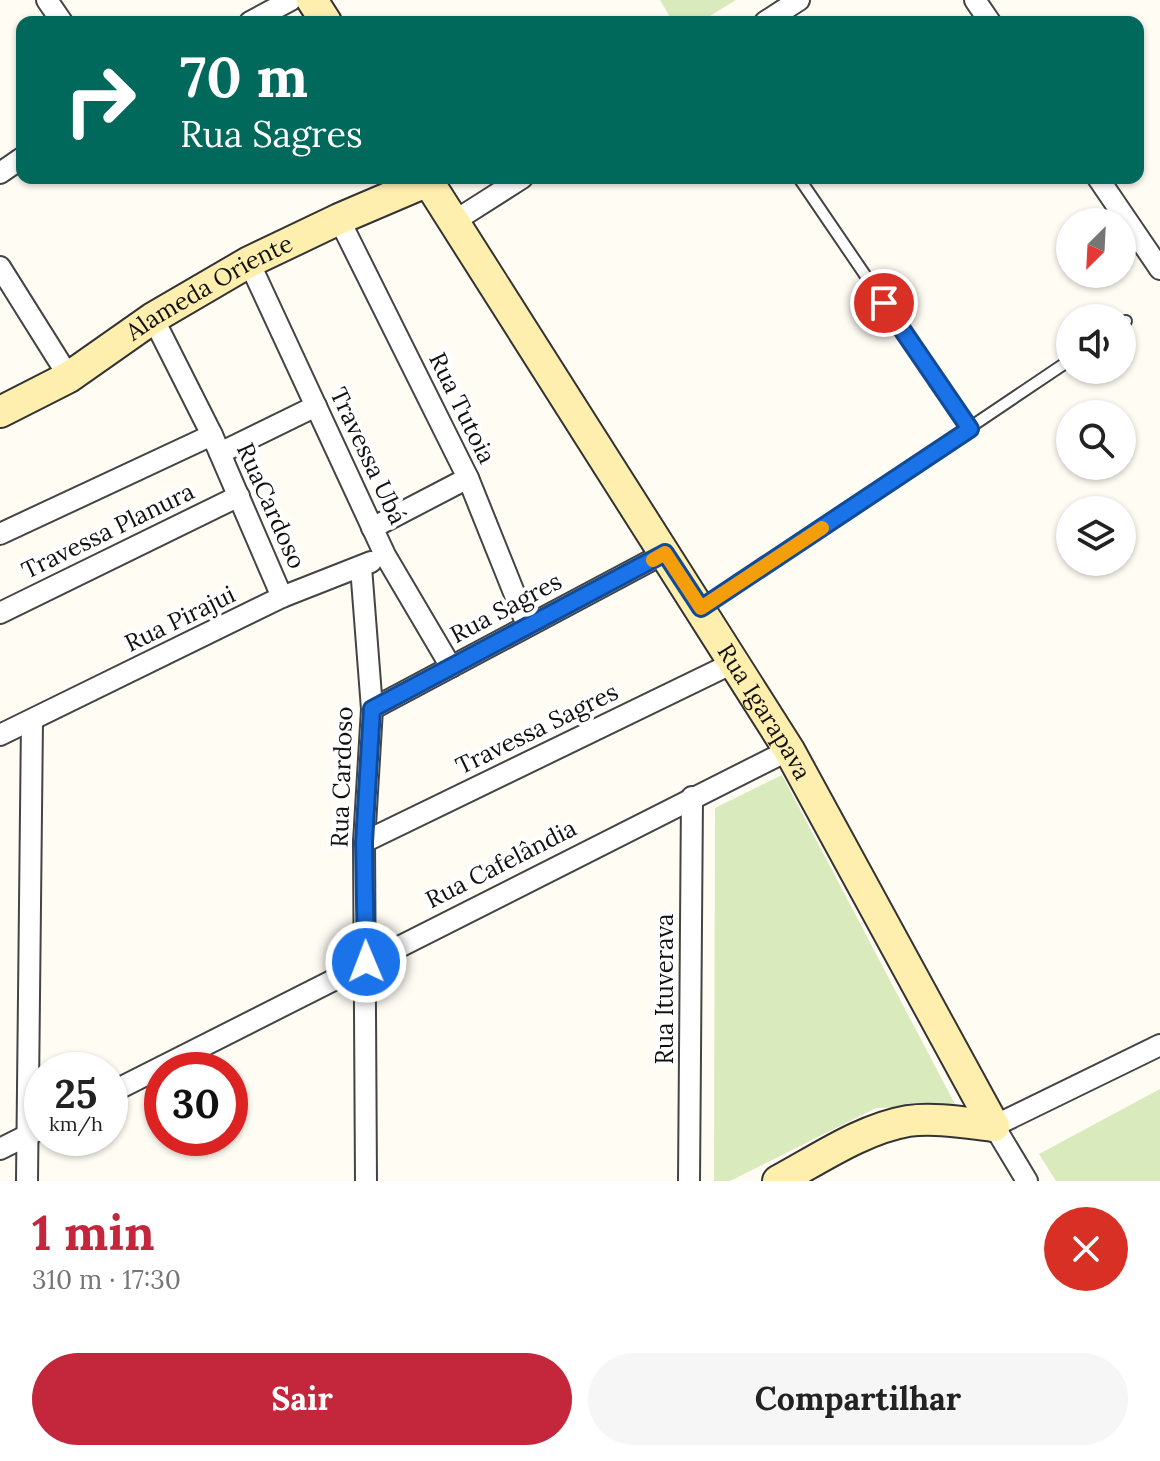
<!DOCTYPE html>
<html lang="pt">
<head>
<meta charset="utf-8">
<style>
	body { margin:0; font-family:Lora,serif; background:#f6f6f6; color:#222; height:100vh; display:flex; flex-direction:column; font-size:30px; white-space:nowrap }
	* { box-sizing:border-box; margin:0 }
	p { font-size:26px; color:#767676 }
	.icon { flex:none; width:44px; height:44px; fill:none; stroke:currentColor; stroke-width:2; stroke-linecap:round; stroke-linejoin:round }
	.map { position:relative; height:1181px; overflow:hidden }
	.sheet { display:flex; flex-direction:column; background:#fff; flex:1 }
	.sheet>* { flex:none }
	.hud { position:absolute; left:16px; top:16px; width:1128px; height:168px; border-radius:16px; box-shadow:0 2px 6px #0004; background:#00695c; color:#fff; overflow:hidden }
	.needle { width:52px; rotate:204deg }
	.tools { position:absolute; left:1056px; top:208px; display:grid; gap:16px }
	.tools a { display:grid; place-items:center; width:80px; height:80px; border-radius:50%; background:#fff; box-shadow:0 2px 6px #0004; font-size:40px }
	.speed { position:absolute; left:24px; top:1052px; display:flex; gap:16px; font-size:40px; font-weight:700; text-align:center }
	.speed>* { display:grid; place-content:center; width:104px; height:104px; border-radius:50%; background:#fff; box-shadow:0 2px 6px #0004; line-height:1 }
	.speed small { font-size:20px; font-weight:400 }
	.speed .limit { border:12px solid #d22; background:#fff; color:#111 }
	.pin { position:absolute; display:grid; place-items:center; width:68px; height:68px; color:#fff; margin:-34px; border:4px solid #fff; border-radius:50%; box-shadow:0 2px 8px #0007 }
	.me { position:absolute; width:88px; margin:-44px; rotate:359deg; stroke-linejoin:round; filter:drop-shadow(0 0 6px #0008) }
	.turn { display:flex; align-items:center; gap:28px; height:168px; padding:0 32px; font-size:36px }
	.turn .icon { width:104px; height:104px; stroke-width:2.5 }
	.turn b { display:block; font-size:56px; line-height:68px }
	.round { display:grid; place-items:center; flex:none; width:84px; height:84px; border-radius:42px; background:#f6f6f6 }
	.headline { display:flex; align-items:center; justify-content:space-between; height:136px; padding:0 32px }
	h1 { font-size:48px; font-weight:800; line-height:60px; color:#c4263b }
	.action { display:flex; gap:16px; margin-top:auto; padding:16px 32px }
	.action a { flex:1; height:92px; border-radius:48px; background:#c4263b; color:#fff; font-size:32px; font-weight:800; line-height:92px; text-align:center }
	.action a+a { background:#f6f6f6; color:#222 }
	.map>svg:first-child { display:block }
	.green { fill:#d9ebbd }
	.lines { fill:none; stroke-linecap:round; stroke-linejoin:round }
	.lane-casing { stroke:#444; stroke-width:14 }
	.street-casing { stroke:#444; stroke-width:24 }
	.secondary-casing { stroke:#333; stroke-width:34 }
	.lane { stroke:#fff; stroke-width:10 }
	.street { stroke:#fff; stroke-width:20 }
	.secondary { stroke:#ffefaf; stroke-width:30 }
	.route-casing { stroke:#114b97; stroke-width:20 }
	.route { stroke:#1a73e8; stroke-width:14 }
	.slow { stroke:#f59e0b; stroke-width:14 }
	.labels { text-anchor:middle; stroke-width:8; stroke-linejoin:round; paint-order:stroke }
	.street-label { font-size:24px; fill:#111; stroke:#fff }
</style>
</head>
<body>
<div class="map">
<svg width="1160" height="1181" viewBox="0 0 1160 1181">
	<rect width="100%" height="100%" fill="#fffcf4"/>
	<g class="green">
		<path d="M 660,0 L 736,0 L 700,22 L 673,22 Z"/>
		<path d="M 782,775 L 956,1106 L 876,1108 L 730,1181 L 714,1181 L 715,808 Z"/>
		<path d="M 1160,1089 L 1160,1181 L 1056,1181 L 1039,1154 Z"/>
	</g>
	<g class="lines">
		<g class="lane-casing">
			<g id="lane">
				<path d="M 799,178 L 970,429"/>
				<path d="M 1122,324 L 1126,321"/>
				<path d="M 703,607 L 1070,360"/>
			</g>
		</g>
		<g class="street-casing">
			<g id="street">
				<path d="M 47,0 L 62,22"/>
				<path d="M 975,0 L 990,22"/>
				<path d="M 250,22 L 291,0"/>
				<path d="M 765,22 L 799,0"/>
				<path d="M 0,173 L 22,158"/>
				<path d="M 1098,178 L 1160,269"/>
				<path d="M 339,219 L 468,478 L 527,625"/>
				<path d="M 453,222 L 522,178"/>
				<path d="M 249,262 L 385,555 L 451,667"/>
				<path d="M 0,267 L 69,377"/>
				<path d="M 153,318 L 212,435 L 282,597"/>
				<path d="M 220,453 L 316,406"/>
				<path d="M 372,528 L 468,478"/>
				<path d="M 0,534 L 212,435"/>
				<path d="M 361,567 L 372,709 L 364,842 L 366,1181"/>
				<path d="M 0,613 L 239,496"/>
				<path d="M 372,709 L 665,553"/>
				<path d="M 0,735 L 282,597 L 371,562"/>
				<path d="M 364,842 L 733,663"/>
				<path d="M 110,1093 L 789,750"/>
				<path d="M 0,1149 L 42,1128"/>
				<path d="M 27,1181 L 32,720"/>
				<path d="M 689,1181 L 692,797"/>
				<path d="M 1027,1181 L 994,1126 L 1160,1045"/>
			</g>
		</g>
		<g class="secondary-casing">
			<g id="secondary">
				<path d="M 312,0 L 326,22"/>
				<path id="s1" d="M 426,178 L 789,750 L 994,1126"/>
				<path id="s2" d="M 0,412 L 69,377 L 153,318 L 249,262 L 339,219 L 428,181"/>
				<path d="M 778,1181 C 819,1159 862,1129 908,1121 C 935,1117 967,1123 994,1126"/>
			</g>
		</g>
		<use href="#lane" class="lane"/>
		<use href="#street" class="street"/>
		<use href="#secondary" class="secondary"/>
	</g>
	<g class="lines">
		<g class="route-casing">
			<path id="route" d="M 366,962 L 364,842 L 372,709 L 665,553 L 701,608 L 970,429 L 884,303"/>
		</g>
		<use href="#route" class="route"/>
		<path class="slow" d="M 653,560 L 665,553 L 701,608 L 822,528"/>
	</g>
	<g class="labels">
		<g class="street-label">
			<text dy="8" stroke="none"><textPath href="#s2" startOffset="244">Alameda Oriente</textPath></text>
			<text transform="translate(462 408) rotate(64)" y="8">Rua Tutoia</text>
			<text transform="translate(368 456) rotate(65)" y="8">Travessa Ubá</text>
			<text transform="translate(271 506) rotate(66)" y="8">RuaCardoso</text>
			<text transform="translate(108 531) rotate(-26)" y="8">Travessa Planura</text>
			<text transform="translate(506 608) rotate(-28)" y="8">Rua Sagres</text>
			<text transform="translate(180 619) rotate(-26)" y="8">Rua Pirajui</text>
			<text dy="8" stroke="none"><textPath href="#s1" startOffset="632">Rua Igarapava</textPath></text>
			<text transform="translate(537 729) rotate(-26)" y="8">Travessa Sagres</text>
			<text transform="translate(342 777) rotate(-88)" y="8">Rua Cardoso</text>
			<text transform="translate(501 864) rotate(-27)" y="8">Rua Cafelândia</text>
			<text transform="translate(665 989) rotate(-90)" y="8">Rua Ituverava</text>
		</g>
	</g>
</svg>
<div class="tools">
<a><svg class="needle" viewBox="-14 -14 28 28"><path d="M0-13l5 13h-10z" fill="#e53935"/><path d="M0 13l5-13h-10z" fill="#767676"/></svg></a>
<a><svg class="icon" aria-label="sound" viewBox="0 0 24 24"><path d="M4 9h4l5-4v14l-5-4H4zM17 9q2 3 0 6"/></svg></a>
<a><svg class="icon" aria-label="search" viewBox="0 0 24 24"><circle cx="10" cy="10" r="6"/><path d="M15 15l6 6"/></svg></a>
<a><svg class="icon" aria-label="layers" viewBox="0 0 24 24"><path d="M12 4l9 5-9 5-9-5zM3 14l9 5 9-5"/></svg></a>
</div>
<div class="speed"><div>25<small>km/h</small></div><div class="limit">30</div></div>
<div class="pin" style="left:884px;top:303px;background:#d93025"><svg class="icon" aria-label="arrive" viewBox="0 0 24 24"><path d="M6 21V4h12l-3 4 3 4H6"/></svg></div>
<svg class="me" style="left:366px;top:962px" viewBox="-20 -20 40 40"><circle r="17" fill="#1a73e8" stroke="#fff" stroke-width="3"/><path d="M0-11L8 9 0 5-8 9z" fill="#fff"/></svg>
<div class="hud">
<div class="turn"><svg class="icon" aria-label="right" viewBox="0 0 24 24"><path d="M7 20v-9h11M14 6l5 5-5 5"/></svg><div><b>70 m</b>Rua Sagres</div></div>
</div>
</div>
<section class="sheet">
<div class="headline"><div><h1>1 min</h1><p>310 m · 17:30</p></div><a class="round" style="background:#d93025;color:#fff"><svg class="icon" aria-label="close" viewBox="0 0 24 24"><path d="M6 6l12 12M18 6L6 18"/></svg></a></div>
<div class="action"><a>Sair</a><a>Compartilhar</a></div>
</section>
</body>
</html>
